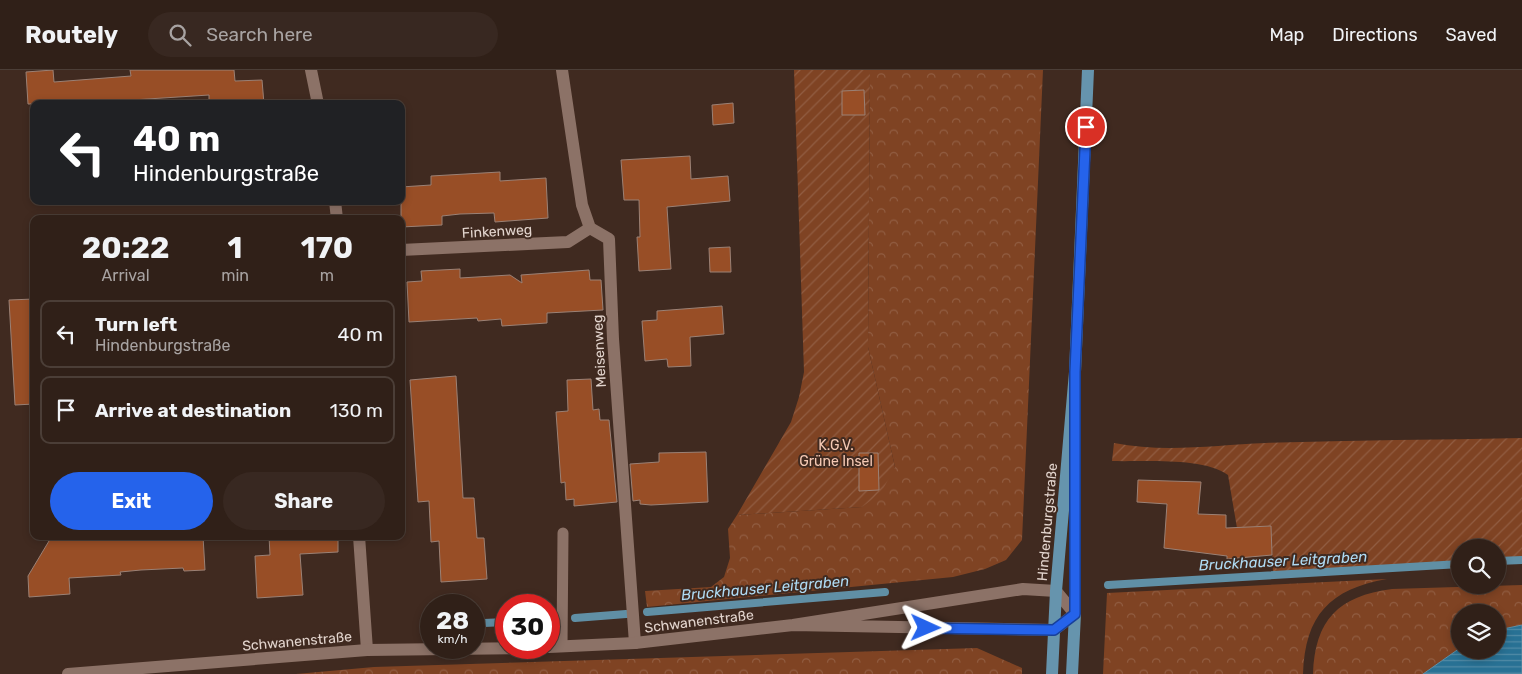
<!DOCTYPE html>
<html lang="en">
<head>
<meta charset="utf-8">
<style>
	body { margin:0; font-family:Rubik,sans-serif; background:#382821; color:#f1f3f6; height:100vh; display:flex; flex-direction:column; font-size:19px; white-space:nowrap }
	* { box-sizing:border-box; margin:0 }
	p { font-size:16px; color:#a8a3a2 }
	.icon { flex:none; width:28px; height:28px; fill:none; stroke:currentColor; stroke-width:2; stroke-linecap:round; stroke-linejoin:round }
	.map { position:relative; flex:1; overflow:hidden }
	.drawer { position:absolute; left:30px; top:145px; width:375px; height:325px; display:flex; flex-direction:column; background:#302018; border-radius:10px; box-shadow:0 2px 8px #0003,0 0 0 1px #4b3e37 }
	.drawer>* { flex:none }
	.banner { position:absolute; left:30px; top:30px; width:375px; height:105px; border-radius:10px; box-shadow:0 2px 8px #0003,0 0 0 1px #4b3e37; background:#202124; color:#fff; overflow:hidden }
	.tools { position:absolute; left:1451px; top:469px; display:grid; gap:10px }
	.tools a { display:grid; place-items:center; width:55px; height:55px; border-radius:50%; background:#302018; box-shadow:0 2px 8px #0003,0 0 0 1px #4b3e37; font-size:25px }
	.speed { position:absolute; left:420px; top:524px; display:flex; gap:10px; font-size:25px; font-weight:700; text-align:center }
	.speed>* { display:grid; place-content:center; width:65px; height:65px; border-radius:50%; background:#302018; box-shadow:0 2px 8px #0003,0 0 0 1px #4b3e37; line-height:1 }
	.speed small { font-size:12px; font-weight:400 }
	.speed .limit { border:8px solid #d22; background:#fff; color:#111 }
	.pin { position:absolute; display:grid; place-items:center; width:42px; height:42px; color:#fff; margin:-21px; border:2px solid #fff; border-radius:50%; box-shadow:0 1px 5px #0007 }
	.me { position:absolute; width:55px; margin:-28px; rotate:91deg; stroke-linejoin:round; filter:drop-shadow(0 0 4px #0008) }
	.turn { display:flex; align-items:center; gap:18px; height:105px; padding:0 20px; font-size:22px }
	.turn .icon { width:65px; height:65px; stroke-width:2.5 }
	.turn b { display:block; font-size:35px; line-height:42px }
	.eta { display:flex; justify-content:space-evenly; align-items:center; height:85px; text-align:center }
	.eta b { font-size:30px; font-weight:700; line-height:35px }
	.cta { display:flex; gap:10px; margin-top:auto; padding:10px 20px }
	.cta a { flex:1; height:58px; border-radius:30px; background:#2563eb; color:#fff; font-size:20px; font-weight:700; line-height:58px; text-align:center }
	.cta a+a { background:#382821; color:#f1f3f6 }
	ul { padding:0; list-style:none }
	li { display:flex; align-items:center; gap:15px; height:68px; margin:0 10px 8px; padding:0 10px; border:2px solid #4b3e37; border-radius:10px }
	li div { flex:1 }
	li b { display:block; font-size:19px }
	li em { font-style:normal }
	header { display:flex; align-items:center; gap:30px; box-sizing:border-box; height:70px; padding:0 25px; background:#302018; border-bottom:1px solid #4b3e37 }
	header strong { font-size:24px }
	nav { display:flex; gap:28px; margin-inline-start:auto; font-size:18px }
	.search { width:350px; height:45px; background:#382821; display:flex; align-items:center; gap:12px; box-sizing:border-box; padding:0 18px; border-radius:28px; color:#a8a3a2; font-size:19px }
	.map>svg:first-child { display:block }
	.forest { fill:url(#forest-crowns) }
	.garden { fill:url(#garden-furrows) }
	.water { fill:url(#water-rules); stroke:#608fa5 }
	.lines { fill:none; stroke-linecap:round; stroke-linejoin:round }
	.stream { stroke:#608fa5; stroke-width:8 }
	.building { fill:#984e26; stroke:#9b8175 }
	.lane { stroke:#8c7267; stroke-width:11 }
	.street { stroke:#8c7267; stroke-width:12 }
	.primary { stroke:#6694ad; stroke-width:12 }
	.route-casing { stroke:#184099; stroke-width:12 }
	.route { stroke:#2563eb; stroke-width:9 }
	.labels { text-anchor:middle; stroke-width:4; stroke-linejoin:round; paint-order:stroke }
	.street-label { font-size:14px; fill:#e2d4cd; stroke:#402a20 }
	.park-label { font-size:14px; fill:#f5c9b4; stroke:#402a20 }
	.water-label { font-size:15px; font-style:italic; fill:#afdbf4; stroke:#402a20 }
</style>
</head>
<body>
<header>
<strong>Routely</strong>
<div class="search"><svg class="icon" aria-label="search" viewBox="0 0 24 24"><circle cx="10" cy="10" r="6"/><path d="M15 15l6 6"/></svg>Search here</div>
<nav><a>Map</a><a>Directions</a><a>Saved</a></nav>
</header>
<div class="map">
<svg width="1522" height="604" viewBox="0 0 1522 604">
	<defs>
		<pattern id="forest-crowns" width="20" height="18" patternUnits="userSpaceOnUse" patternTransform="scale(1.25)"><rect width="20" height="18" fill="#7f4323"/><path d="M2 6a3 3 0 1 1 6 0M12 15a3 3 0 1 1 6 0" fill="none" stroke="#915d42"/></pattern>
		<pattern id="garden-furrows" width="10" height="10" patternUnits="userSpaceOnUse" patternTransform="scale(1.25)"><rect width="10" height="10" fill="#7f4323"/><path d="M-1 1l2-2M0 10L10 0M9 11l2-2" fill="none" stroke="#915d42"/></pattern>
		<pattern id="water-rules" width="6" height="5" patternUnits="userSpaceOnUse" patternTransform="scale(1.25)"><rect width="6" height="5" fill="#287194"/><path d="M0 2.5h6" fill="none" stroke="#518ba6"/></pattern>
	</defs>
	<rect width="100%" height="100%" fill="#402a20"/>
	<g class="forest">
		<path d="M 870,0 L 1043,0 L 1022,470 L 1006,490 L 985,499 L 953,507 L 647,537 L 645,521 L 711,517 L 724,507 L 730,488 L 728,459 L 737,445 L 862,437 L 895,397 L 868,277 Z"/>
		<path d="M 1387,509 C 1330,519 1305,545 1303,604 L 1103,604 L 1107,523 Z"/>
		<path d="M 1522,515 L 1522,555 L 1498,560 L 1498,542 L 1460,542 L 1460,578 L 1423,604 L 1313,604 C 1315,550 1338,526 1392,519 Z"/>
		<path d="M 977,578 L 1022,598 L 1022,604 L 296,604 L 374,597 Z"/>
	</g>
	<g class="garden">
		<path d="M 794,0 L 870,0 L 868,277 L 895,397 L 881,423 L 862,437 L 737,445 L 791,352 L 799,327 L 804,302 Z"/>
		<path d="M 1522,368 L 1522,487 L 1498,488 L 1498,478 L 1460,478 L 1460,491 L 1273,503 L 1271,456 L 1237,458 L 1228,405 C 1203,387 1144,392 1112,391 L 1114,373 C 1164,383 1216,375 1266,373 C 1351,370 1437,370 1522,368 Z"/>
	</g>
	<path class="water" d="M 1522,555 L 1522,604 L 1423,604 L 1460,578 L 1460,580 L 1498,580 L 1498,560 Z"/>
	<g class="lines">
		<g class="stream">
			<path d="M 1498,491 L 1522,490"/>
			<path d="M 1108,515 L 1460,494"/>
			<path d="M 647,542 L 885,522"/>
			<path d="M 575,548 L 626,544"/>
			<path d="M 549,549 L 550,549"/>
			<path d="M 484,553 L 506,552"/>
		</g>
	</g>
	<g class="building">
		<path d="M 53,0 L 54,12 L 131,6 L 130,0 L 234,0 L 235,11 L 262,10 L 264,34 L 209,34 L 209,25 L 132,30 L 132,34 L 28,34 L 26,2 Z"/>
		<path d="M 864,20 L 865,45 L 842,45 L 842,21 Z"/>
		<path d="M 733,33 L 734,53 L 713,55 L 712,35 Z"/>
		<path d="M 690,86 L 691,109 L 728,106 L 730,131 L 667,137 L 671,199 L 639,201 L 637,167 L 640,167 L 639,130 L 624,130 L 621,90 Z"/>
		<path d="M 500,102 L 500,111 L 546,108 L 548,148 L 495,152 L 494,143 L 460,144 L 442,146 L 442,155 L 401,157 L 401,117 L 431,115 L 431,106 Z"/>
		<path d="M 730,177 L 731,202 L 710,202 L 709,178 Z"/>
		<path d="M 460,199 L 460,208 L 510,205 L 522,213 L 521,205 L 589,200 L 590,210 L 601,210 L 603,240 L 547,243 L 547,253 L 502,256 L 501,249 L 478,251 L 477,248 L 409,252 L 407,212 L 422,211 L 421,201 Z"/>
		<path d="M 34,229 L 34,334 L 15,335 L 9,230 Z"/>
		<path d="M 722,236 L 724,264 L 690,267 L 691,296 L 668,297 L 667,289 L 645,291 L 642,251 L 657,250 L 657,241 Z"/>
		<path d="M 456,306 L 463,428 L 474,428 L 477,468 L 484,468 L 487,509 L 441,512 L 439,471 L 431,472 L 429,431 L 418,432 L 410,310 Z"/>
		<path d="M 591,309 L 593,340 L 599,339 L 600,350 L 609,350 L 617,432 L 574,436 L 574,429 L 566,430 L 565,412 L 561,413 L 556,342 L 568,341 L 567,310 Z"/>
		<path d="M 706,382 L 708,432 L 651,435 L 640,434 L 640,430 L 633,431 L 630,394 L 659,392 L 659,383 Z"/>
		<path d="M 859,383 L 878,383 L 879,420 L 859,421 Z"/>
		<path d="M 1138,410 L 1201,412 L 1198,444 L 1226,445 L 1226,458 L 1271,456 L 1272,485 L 1227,489 L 1227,486 L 1164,478 L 1167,434 L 1137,432 Z"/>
		<path d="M 52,466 L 203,466 L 205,500 L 184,501 L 183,498 L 141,500 L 120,502 L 121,505 L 69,508 L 70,524 L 29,527 L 28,506 Z"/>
		<path d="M 269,466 L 338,466 L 338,482 L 300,484 L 303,525 L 257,528 L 255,486 L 270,485 Z"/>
	</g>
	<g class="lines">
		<path class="lane" d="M 562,576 L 563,463"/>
		<g class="street">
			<path d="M 311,0 L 318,34"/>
			<path d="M 562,0 L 582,135 L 590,158 L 609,169 L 613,269 L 635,573"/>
			<path d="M 335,131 L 337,149"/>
			<path d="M 401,180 L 568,172 L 590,158"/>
			<path d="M 359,466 L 367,580"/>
			<path d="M 549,577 L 635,573 L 793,555 L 1023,519 L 1056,521 L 1075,544 L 1054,560 L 793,555"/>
			<path d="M 68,604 L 367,580 L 529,578"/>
		</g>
		<g class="primary">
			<path d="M 1052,604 L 1056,521 L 1075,302 L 1088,0"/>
			<path d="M 1072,604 L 1075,544 L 1075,385"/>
		</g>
	</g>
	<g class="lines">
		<g class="route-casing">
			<path id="route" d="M 926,558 L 1054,560 L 1075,544 L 1075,302 L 1086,57"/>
		</g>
		<use href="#route" class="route"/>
	</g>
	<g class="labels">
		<g class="street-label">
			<text transform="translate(497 161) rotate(-3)" y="5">Finkenweg</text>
			<text transform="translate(599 281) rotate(-93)" y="5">Meisenweg</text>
			<text transform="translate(1047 452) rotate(-85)" y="5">Hindenburgstraße</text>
			<text transform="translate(699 551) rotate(-7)" y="5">Schwanenstraße</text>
			<text transform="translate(297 571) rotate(-5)" y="5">Schwanenstraße</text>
		</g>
		<g class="park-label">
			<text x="836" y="380">K.G.V.<tspan x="836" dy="16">Grüne Insel</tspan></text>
		</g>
		<g class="water-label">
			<text transform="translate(1283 491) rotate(-3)" y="5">Bruckhauser Leitgraben</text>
			<text transform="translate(765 518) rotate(-5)" y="5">Bruckhauser Leitgraben</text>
		</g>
	</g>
</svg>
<div class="tools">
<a><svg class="icon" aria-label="search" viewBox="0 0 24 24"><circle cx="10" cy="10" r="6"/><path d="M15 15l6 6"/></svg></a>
<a><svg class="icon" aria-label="layers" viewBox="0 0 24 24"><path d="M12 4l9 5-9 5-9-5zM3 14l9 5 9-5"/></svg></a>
</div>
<div class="speed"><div>28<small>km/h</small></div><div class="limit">30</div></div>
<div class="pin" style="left:1086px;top:57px;background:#d93025"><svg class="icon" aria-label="arrive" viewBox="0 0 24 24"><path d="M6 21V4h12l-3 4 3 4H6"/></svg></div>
<svg class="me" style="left:926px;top:558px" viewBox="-20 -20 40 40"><path d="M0-17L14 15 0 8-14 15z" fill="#2563eb" stroke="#fff" stroke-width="4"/></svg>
<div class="banner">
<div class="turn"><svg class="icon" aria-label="left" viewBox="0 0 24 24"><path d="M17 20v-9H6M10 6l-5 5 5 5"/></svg><div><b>40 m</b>Hindenburgstraße</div></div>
</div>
<section class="drawer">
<div class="eta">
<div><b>20:22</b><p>Arrival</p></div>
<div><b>1</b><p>min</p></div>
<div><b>170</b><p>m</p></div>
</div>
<ul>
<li><svg class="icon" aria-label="left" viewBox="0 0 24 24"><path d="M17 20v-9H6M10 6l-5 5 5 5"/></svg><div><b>Turn left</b><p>Hindenburgstraße</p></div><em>40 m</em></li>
<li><svg class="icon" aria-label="arrive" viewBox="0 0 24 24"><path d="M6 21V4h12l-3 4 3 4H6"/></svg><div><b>Arrive at destination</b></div><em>130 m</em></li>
</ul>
<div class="cta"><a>Exit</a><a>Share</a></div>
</section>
</div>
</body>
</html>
